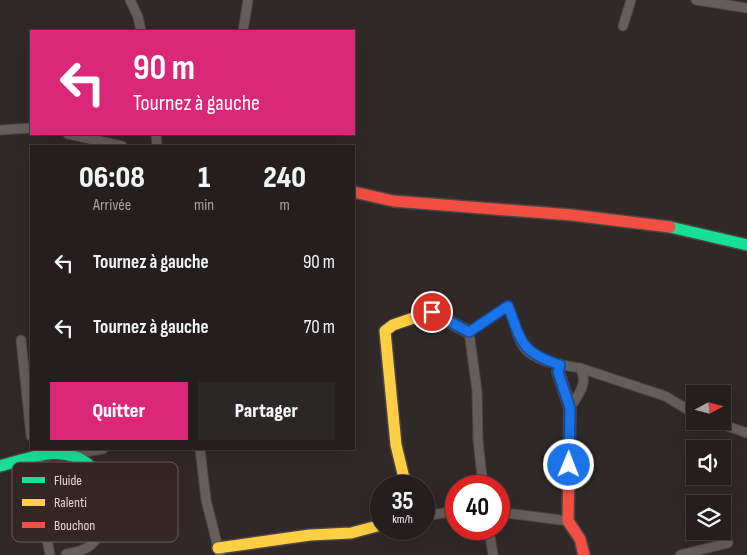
<!DOCTYPE html>
<html lang="fr">
<head>
<meta charset="utf-8">
<style>
	body { margin:0; font-family:"Sofia Sans Condensed",sans-serif; background:#2c2727; color:#f1f3f6; height:100vh; display:flex; flex-direction:column; font-size:19px; white-space:nowrap }
	* { box-sizing:border-box; margin:0 }
	p { font-size:16px; color:#a3a2a4 }
	.icon { flex:none; width:28px; height:28px; fill:none; stroke:currentColor; stroke-width:2; stroke-linecap:round; stroke-linejoin:round }
	.map { position:relative; flex:1; overflow:hidden }
	.details { position:absolute; left:30px; top:145px; width:325px; height:305px; display:flex; flex-direction:column; background:#241f1e; border-radius:0px; box-shadow:0 5px 20px #0002,0 0 0 1px #413d3c }
	.details>* { flex:none }
	.guide { position:absolute; left:30px; top:30px; width:325px; height:105px; border-radius:0px; box-shadow:0 5px 20px #0002,0 0 0 1px #413d3c; background:#db2777; color:#fff; overflow:hidden }
	.needle { width:32px; rotate:83deg }
	.fabs { position:absolute; left:686px; top:385px; display:grid; gap:10px }
	.fabs a { display:grid; place-items:center; width:45px; height:45px; border-radius:0px; background:#241f1e; box-shadow:0 5px 20px #0002,0 0 0 1px #413d3c; font-size:25px }
	.speed { position:absolute; left:370px; top:475px; display:flex; gap:10px; font-size:25px; font-weight:700; text-align:center }
	.speed>* { display:grid; place-content:center; width:65px; height:65px; border-radius:50%; background:#241f1e; box-shadow:0 5px 20px #0002,0 0 0 1px #413d3c; line-height:1 }
	.speed small { font-size:12px; font-weight:400 }
	.speed .limit { border:8px solid #d22; background:#fff; color:#111 }
	.pin { position:absolute; display:grid; place-items:center; width:42px; height:42px; color:#fff; margin:-21px; border:2px solid #fff; border-radius:50%; box-shadow:0 1px 5px #0007 }
	.me { position:absolute; width:55px; margin:-28px; rotate:1deg; stroke-linejoin:round; filter:drop-shadow(0 0 4px #0008) }
	.turn { display:flex; align-items:center; gap:18px; height:105px; padding:0 20px; font-size:22px }
	.turn .icon { width:65px; height:65px; stroke-width:2.5 }
	.turn b { display:block; font-size:35px; line-height:42px }
	.eta { display:flex; justify-content:space-evenly; align-items:center; height:85px; text-align:center }
	.eta b { font-size:30px; font-weight:800; line-height:35px }
	.action { display:flex; gap:10px; margin-top:auto; padding:10px 20px }
	.action a { flex:1; height:58px; border-radius:0px; background:#db2777; color:#fff; font-size:20px; font-weight:800; line-height:58px; text-align:center }
	.action a+a { background:#2c2727; color:#f1f3f6 }
	ul { padding:0; list-style:none }
	li { display:flex; align-items:center; gap:15px; height:65px; padding:0 20px }
	li div { flex:1 }
	li b { display:block; font-size:19px }
	li em { font-style:normal }
	.map>svg:first-child { display:block }
	.lines { fill:none; stroke-linecap:round; stroke-linejoin:round }
	.street-casing { stroke:#4c4545; stroke-width:11 }
	.fast-casing { stroke:#4c4545; stroke-width:14 }
	.slow-casing { stroke:#4c4545; stroke-width:14 }
	.jam-casing { stroke:#4c4545; stroke-width:14 }
	.street { stroke:#645e5d; stroke-width:9 }
	.fast { stroke:#16e098; stroke-width:11 }
	.slow { stroke:#ffcf43; stroke-width:11 }
	.jam { stroke:#f24e42; stroke-width:11 }
	.route-casing { stroke:#114b97; stroke-width:12 }
	.route { stroke:#1a73e8; stroke-width:9 }
	.key { fill:#342624; stroke:#685b5a; stroke-width:1 }
	.key-label { font-size:14px; fill:#e2d8d7 }
</style>
</head>
<body>
<div class="map">
<svg width="747" height="555" viewBox="0 0 747 555">
	<rect width="100%" height="100%" fill="#302928"/>
	<g class="lines">
		<g class="street-casing">
			<g id="street">
				<path d="M 130,0 L 138,17 L 141,31"/>
				<path d="M 696,0 L 747,8"/>
				<path d="M 623,26 L 631,0"/>
				<path d="M 243,31 L 248,0"/>
				<path d="M 0,130 L 31,128"/>
				<path d="M 68,134 L 122,146"/>
				<path d="M 156,134 L 157,146"/>
				<path d="M 21,340 L 31,436"/>
				<path d="M 580,368 L 665,396 L 695,414"/>
				<path d="M 713,421 L 747,433"/>
				<path d="M 36,449 L 38,457 L 38,492 L 50,555"/>
				<path d="M 200,449 L 206,500 L 220,555"/>
				<path d="M 74,454 L 103,449"/>
				<path d="M 483,486 L 478,440 L 477,391 L 469,332 L 508,306 C 513,318 516,335 523,346 C 535,363 562,365 580,368 C 589,383 578,395 570,408"/>
				<path d="M 499,512 L 568,521"/>
				<path d="M 424,516 L 456,511"/>
				<path d="M 489,529 L 493,555"/>
				<path d="M 66,554 C 95,550 95,540 111,518"/>
				<path d="M 680,555 L 728,543"/>
			</g>
		</g>
		<g class="fast-casing">
			<g id="fast">
				<path d="M 670,227 L 747,245"/>
				<path d="M 0,466 C 30,458 63,443 89,465 C 89,476 85,486 86,497 C 88,517 131,523 147,527"/>
			</g>
		</g>
		<g class="slow-casing">
			<g id="slow">
				<path d="M 406,486 L 396,445 L 385,331 L 393,325 L 431,312 L 469,332"/>
				<path d="M 218,548 L 310,535 L 351,533 L 381,525"/>
			</g>
		</g>
		<g class="jam-casing">
			<g id="jam">
				<path d="M 354,192 L 393,201 L 572,215 L 670,227"/>
				<path d="M 559,365 L 558,372 L 570,408 L 568,521 L 580,539 L 584,555"/>
			</g>
		</g>
		<use href="#street" class="street"/>
		<use href="#fast" class="fast"/>
		<use href="#slow" class="slow"/>
		<use href="#jam" class="jam"/>
	</g>
	<g class="lines">
		<g class="route-casing">
			<path id="route" d="M 432,312 L 469,332 L 508,306 C 522,342 520,352 560,365 L 558,372 L 570,408 L 569,465"/>
		</g>
		<use href="#route" class="route"/>
	</g>
	<rect x="12" y="462" width="166" height="80" rx="8" class="key"/>
	<rect x="22" y="477" width="23" height="6" fill="#16e098"/>
	<rect x="22" y="499" width="23" height="7" fill="#ffcf43"/>
	<rect x="22" y="522" width="23" height="6" fill="#f24e42"/>
	<g class="key-label">
		<text x="54" y="485">Fluide</text>
		<text x="54" y="507">Ralenti</text>
		<text x="54" y="530">Bouchon</text>
	</g>
</svg>
<div class="fabs">
<a><svg class="needle" viewBox="-14 -14 28 28"><path d="M0-13l5 13h-10z" fill="#e53935"/><path d="M0 13l5-13h-10z" fill="#a3a2a4"/></svg></a>
<a><svg class="icon" aria-label="sound" viewBox="0 0 24 24"><path d="M4 9h4l5-4v14l-5-4H4zM17 9q2 3 0 6"/></svg></a>
<a><svg class="icon" aria-label="layers" viewBox="0 0 24 24"><path d="M12 4l9 5-9 5-9-5zM3 14l9 5 9-5"/></svg></a>
</div>
<div class="speed"><div>35<small>km/h</small></div><div class="limit">40</div></div>
<div class="pin" style="left:432px;top:312px;background:#d93025"><svg class="icon" aria-label="arrive" viewBox="0 0 24 24"><path d="M6 21V4h12l-3 4 3 4H6"/></svg></div>
<svg class="me" style="left:569px;top:465px" viewBox="-20 -20 40 40"><circle r="17" fill="#1a73e8" stroke="#fff" stroke-width="3"/><path d="M0-11L8 9 0 5-8 9z" fill="#fff"/></svg>
<div class="guide">
<div class="turn"><svg class="icon" aria-label="left" viewBox="0 0 24 24"><path d="M17 20v-9H6M10 6l-5 5 5 5"/></svg><div><b>90 m</b>Tournez à gauche</div></div>
</div>
<section class="details">
<div class="eta">
<div><b>06:08</b><p>Arrivée</p></div>
<div><b>1</b><p>min</p></div>
<div><b>240</b><p>m</p></div>
</div>
<ul>
<li><svg class="icon" aria-label="left" viewBox="0 0 24 24"><path d="M17 20v-9H6M10 6l-5 5 5 5"/></svg><div><b>Tournez à gauche</b></div><em>90 m</em></li>
<li><svg class="icon" aria-label="left" viewBox="0 0 24 24"><path d="M17 20v-9H6M10 6l-5 5 5 5"/></svg><div><b>Tournez à gauche</b></div><em>70 m</em></li>
</ul>
<div class="action"><a>Quitter</a><a>Partager</a></div>
</section>
</div>
</body>
</html>
